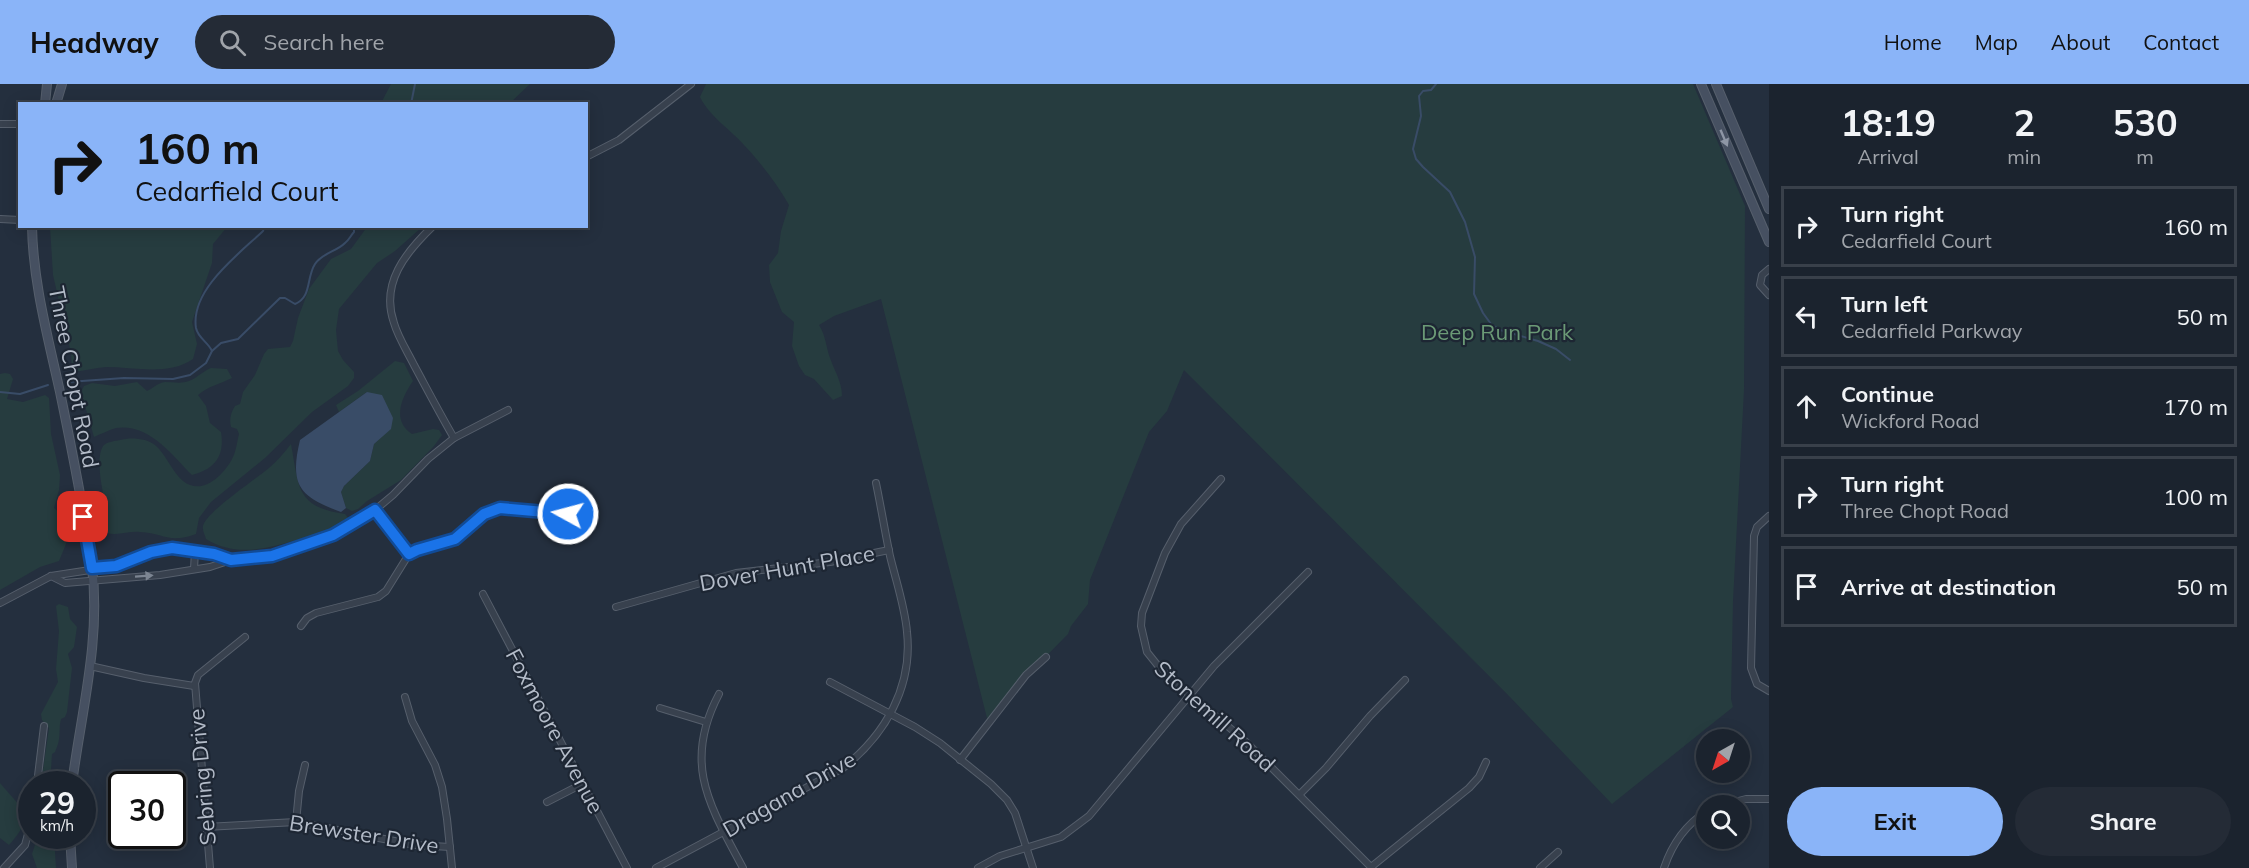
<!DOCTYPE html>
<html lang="en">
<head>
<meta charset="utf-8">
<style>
	body { margin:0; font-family:Mulish,sans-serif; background:#242b36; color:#f1f3f6; height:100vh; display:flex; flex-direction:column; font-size:22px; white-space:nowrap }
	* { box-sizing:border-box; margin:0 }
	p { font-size:20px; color:#a0a4aa }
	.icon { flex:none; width:33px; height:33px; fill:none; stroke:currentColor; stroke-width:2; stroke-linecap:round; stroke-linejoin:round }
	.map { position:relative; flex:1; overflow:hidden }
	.sheet { display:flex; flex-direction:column; background:#1b232e; width:480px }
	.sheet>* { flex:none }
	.guide { position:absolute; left:18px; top:18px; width:570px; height:126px; border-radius:0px; box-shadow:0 3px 15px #0003,0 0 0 2px #39404a; background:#8ab4f8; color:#111; overflow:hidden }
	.needle { width:39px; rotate:219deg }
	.controls { position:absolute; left:1696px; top:645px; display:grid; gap:12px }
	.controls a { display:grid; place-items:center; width:54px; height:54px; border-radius:50%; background:#1b232e; box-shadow:0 3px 15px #0003,0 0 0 2px #39404a; font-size:30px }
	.speed { position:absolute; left:18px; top:687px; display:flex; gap:12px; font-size:30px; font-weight:700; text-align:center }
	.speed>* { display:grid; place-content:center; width:78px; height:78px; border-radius:50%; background:#1b232e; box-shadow:0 3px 15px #0003,0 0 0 2px #39404a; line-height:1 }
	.speed small { font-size:15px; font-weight:400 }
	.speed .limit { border:3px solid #111; border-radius:9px; background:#fff; color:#111 }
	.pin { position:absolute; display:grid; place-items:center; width:51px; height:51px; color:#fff; margin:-26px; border-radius:12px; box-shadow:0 3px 9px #0006 }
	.me { position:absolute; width:66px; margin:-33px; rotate:277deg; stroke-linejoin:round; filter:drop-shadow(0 0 4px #0008) }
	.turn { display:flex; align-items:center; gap:21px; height:126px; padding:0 18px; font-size:27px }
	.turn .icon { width:78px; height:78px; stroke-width:2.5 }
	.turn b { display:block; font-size:42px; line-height:51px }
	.eta { display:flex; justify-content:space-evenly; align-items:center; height:102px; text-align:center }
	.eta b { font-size:36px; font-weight:700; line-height:42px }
	.action { display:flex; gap:12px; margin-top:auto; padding:12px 18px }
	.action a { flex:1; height:69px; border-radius:36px; background:#8ab4f8; color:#111; font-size:24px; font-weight:700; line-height:69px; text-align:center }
	.action a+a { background:#242b36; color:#f1f3f6 }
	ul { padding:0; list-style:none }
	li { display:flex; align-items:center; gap:18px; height:81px; margin:0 12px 9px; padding:0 6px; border:3px solid #39404a; border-radius:0px }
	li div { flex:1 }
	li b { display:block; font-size:22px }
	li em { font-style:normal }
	header { display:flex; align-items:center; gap:36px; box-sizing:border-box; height:84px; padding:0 30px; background:#8ab4f8; color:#111 }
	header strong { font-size:28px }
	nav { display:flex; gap:33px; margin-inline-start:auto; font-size:21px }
	.search { width:420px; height:54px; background:#242b36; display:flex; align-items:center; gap:15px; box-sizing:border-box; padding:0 21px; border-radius:33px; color:#a0a4aa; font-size:22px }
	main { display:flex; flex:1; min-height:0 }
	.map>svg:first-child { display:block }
	.green { fill:#263c3f }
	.water { fill:#394c67 }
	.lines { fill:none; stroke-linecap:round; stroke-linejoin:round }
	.stream { stroke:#394c67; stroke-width:2 }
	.street-casing { stroke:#565f6c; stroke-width:8 }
	.secondary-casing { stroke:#565f6c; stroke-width:10 }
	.street { stroke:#38414e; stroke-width:6 }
	.secondary { stroke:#465061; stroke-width:8 }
	.oneway { fill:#8e96a5 }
	.oneway2 { fill:#7c8592 }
	.route-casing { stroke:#114b97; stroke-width:15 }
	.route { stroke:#1a73e8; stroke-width:10 }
	.labels { text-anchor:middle; stroke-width:4.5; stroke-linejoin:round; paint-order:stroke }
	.park-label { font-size:22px; fill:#6b9a76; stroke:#1d2633 }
	.street-label { font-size:22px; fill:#b4bcc9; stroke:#1d2633 }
</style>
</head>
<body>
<header>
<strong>Headway</strong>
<div class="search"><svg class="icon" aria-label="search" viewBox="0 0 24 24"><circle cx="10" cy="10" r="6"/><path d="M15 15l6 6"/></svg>Search here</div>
<nav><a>Home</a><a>Map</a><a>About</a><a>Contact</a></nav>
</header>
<main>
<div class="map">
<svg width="1769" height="784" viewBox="0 0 1769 784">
	<rect width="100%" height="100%" fill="#242f3e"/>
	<g class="green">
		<path d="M 391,0 L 530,0 L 510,19 L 381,19 Z"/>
		<path d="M 706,0 L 1693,0 L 1745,122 L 1744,306 L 1733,517 L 1731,615 L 1733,623 L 1612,720 L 1510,613 L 1184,286 L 1167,327 L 1149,348 L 1090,496 L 1088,520 L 1071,542 L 1068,550 L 1005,614 L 988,638 L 881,215 L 834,232 L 819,241 C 826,252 826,263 830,274 C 835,288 842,298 842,312 L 833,316 L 814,295 L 805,291 L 799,282 L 792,262 L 794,238 L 782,228 L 770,198 L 769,181 L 778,169 L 781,147 L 789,121 C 777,100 761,79 744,61 C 730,45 709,32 700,13 Z"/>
		<path d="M 50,143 L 227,143 L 213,160 L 212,179 L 192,238 L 197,260 L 193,275 C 169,292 134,283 106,283 C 95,284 83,287 72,288 L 71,269 L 53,191 Z"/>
		<path d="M 367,143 L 422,143 L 395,167 L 377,179 L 339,225 L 336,246 L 338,267 L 343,276 L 354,288 L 354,294 L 348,302 L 312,328 L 265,374 L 211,418 L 199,434 L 196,450 C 168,460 164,449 140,448 C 129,447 118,452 107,449 C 110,425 92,381 103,362 C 106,358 115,357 120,356 C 130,353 147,354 155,361 C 166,370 172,388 183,397 C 202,412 222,392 231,377 C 236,369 237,358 239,350 L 237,345 L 231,343 C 229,335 231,328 235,322 L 240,320 L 243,308 L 255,291 L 264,270 L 268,265 L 290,263 L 293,257 L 298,234 L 309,205 L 331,175 L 351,165 Z"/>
		<path d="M 395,277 L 404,279 L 413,297 C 402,313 391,336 412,350 L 433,345 L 439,346 L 442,351 L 434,362 L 401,396 L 367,417 L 358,425 L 352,427 L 346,424 L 341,408 L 344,402 L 370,377 L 374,360 L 390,345 L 367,308 L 339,328 L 336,321 L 358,307 Z"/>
		<path d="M 211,284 L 227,285 L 232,294 C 220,300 208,302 198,311 L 206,322 L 210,339 L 221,348 C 225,372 215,385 192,391 C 172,371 149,339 116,344 C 109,346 101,350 94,353 L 81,308 L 84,302 L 92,299 L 115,302 L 137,298 L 147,307 C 154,304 157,299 165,298 C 173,298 181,300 189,297 C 197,294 203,287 211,284 Z"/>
		<path d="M 5,289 L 10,290 L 13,295 L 7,315 L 23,318 L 45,311 L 49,314 L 51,350 L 60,391 L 59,406 L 54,424 L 62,431 L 66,460 L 59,477 L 40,483 L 0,506 L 0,290 Z"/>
		<path d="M 291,360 C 299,402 295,423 345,430 L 349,435 C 340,439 332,444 324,448 C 316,452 305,454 297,456 C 266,465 235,473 206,455 C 205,451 202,446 203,442 C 206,428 256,395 269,384 C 278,376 284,369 291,360 Z"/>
		<path d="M 59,520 L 68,523 L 70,535 L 77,543 L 74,563 L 68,570 L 72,584 L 67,628 L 65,633 L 61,635 C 58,648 62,653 55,668 L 52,670 L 50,700 L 41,700 L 49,644 L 42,636 L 41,630 L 58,598 L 56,585 L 59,547 L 56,522 Z"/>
		<path d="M 0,699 C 22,725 36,732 9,761 L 0,754 Z"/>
		<path d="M 38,752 L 54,752 L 56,784 L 37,784 L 32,770 Z"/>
	</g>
	<path class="water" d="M 367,308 L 382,311 L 393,334 L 391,345 L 374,360 L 370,377 L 344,402 L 341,408 L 346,424 L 341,428 C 300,413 289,402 300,356 Z"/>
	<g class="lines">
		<g class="stream">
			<path d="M 1436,0 L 1431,6 L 1423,7 L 1419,12 L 1421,32 L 1413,65 L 1416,75 L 1423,83 L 1450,108 L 1465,138 L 1475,173 L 1474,210 L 1483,229 L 1491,240 L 1500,246 L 1538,257 L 1556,265 L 1570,276"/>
			<path d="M 411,20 L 415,0"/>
			<path d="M 212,267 C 208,258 198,254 196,244 C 190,206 239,170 263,147 L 265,142"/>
			<path d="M 68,298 L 124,294 L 173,295 L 190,291 L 206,279 L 212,267 L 221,259 L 238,255 L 280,214 L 285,214 L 295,220 C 312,213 306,194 315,180 C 322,169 336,168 345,159 C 349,156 351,151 354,148 L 354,142"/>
			<path d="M 0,308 L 20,310 L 48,301"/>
		</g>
		<g class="street-casing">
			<g id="street">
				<path d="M 0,40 L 20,40"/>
				<path d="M 586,73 L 619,56 L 691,0"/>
				<path d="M 0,135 L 20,136"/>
				<path d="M 433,142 C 406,168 380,199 394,239 C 398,253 407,267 414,281 C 427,305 440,330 454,354"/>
				<path d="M 1769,185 L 1762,191 L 1760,201 L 1769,211"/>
				<path d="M 1221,395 L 1181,440 L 1165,469 L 1142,529 L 1141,542 L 1147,568 L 1163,588 L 1243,655 L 1372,784"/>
				<path d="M 375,426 L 409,470"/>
				<path d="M 1769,432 L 1757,443 L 1754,452 L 1751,584 L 1757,600 L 1769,607"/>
				<path d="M 194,485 L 195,467"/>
				<path d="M 51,492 L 65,499 L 160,491 L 210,483 L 231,476 L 272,472 L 317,458 L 354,440 L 375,426 L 393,411 L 428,375 L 454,354 L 508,326"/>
				<path d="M 483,510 L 627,784"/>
				<path d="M 0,519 L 51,492 L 116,482 L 145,470 L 163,465 L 195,467 L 214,470 L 231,476"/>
				<path d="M 616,523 L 736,489 L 830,478 L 889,466"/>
				<path d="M 301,542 L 307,534 L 316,529 L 378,513 L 386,507 L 409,470 L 417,466 L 455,455 L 491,426 L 509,423 L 568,431"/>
				<path d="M 90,582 L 144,594 L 194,602"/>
				<path d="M 830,598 L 915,643 L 940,659 L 991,700 L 1007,716 L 1015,729 L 1033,784"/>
				<path d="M 719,610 C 682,680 710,722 743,784"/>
				<path d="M 405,613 L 412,637 L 435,681 L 442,703 L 447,735 L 452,784"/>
				<path d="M 660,624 L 706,638"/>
				<path d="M 960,676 L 1026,591 L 1046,573"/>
				<path d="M 37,700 L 44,642"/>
				<path d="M 1300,710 L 1326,684 L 1370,632 L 1405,596"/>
				<path d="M 547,718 L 582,700"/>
				<path d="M 1719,722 L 1746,715 L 1769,715"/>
				<path d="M 296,738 L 299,707 L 305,681"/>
				<path d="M 206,743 L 296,738 L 415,761 L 450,763"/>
				<path d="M 1371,783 L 1469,704 L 1479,693 L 1486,678"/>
				<path d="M 4,784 L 25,761 L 32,735"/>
				<path d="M 210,784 L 195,599 L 198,591 L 245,553"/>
				<path d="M 656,784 L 843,684 C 885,651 913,603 907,548 C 905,523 896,497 890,472 C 885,448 881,423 876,399"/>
				<path d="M 978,784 L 1000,772 L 1061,753 L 1089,732 L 1214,582 L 1308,488"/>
				<path d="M 1540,784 L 1558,768"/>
				<path d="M 1664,784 C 1672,760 1685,741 1707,727"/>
			</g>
		</g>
		<g class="secondary-casing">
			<g id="secondary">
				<path d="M 1701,0 L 1769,158"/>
				<path d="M 1716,0 L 1769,125"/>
				<path d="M 45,20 L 47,0"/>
				<path d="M 56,20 L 62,0"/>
				<path d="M 32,142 C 33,199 48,253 60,308 C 72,366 84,425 92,483 C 101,556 81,629 72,700"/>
				<path d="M 70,752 L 72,784"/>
			</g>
		</g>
		<use href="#street" class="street"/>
		<use href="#secondary" class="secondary"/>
	</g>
	<defs><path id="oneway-solid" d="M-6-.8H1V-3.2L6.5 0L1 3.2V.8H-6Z" transform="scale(1.5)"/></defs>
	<use class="oneway" href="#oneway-solid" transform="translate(1724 54) rotate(67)"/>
	<use class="oneway2" href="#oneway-solid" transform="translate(144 492) rotate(-4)"/>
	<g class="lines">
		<g class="route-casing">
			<path id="route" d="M 83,433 L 92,484 L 116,482 L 151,468 L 172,464 L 214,470 L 231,476 L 272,472 L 333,451 L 375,426 L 409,470 L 417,466 L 455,455 L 484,430 L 500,424 L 568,430"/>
		</g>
		<use href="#route" class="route"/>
	</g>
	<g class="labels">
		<g class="park-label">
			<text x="1497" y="256">Deep Run Park</text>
		</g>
		<g class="street-label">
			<text transform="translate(74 293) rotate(79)" y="8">Three Chopt Road</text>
			<text transform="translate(787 484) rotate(-10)" y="8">Dover Hunt Place</text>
			<text transform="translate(1215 632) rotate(42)" y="8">Stonemill Road</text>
			<text transform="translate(555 647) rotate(62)" y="8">Foxmoore Avenue</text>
			<text transform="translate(202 693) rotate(-95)" y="8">Sebring Drive</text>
			<text transform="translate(789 710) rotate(-30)" y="8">Dragana Drive</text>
			<text transform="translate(364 750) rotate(9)" y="8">Brewster Drive</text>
		</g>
	</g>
</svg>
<div class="controls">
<a><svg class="needle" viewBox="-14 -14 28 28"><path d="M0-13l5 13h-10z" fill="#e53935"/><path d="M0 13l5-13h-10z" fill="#a0a4aa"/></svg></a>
<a><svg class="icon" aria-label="search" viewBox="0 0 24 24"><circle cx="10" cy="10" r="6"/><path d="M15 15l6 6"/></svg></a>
</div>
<div class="speed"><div>29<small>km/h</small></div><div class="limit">30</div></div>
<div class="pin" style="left:83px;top:433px;background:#d93025"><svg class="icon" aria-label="arrive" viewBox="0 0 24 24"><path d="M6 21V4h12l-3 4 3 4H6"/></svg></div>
<svg class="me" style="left:568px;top:430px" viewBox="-20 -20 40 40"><circle r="17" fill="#1a73e8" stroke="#fff" stroke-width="3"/><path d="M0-11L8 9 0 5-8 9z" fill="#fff"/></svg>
<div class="guide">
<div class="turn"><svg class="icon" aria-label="right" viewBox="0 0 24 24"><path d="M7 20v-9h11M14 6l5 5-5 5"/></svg><div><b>160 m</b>Cedarfield Court</div></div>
</div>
</div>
<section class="sheet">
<div class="eta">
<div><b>18:19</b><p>Arrival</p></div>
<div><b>2</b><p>min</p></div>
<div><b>530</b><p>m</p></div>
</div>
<ul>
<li><svg class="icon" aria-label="right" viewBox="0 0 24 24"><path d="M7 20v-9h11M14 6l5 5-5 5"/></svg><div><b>Turn right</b><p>Cedarfield Court</p></div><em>160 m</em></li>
<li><svg class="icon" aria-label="left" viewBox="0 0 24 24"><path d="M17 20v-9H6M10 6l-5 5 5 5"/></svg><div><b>Turn left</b><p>Cedarfield Parkway</p></div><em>50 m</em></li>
<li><svg class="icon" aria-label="ahead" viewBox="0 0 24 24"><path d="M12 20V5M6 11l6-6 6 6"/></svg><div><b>Continue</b><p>Wickford Road</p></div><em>170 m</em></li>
<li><svg class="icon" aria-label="right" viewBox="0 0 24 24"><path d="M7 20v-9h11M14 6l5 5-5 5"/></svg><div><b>Turn right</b><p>Three Chopt Road</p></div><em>100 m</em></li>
<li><svg class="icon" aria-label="arrive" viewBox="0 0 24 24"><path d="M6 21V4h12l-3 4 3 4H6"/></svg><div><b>Arrive at destination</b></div><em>50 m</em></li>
</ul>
<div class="action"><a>Exit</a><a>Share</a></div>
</section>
</main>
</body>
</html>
